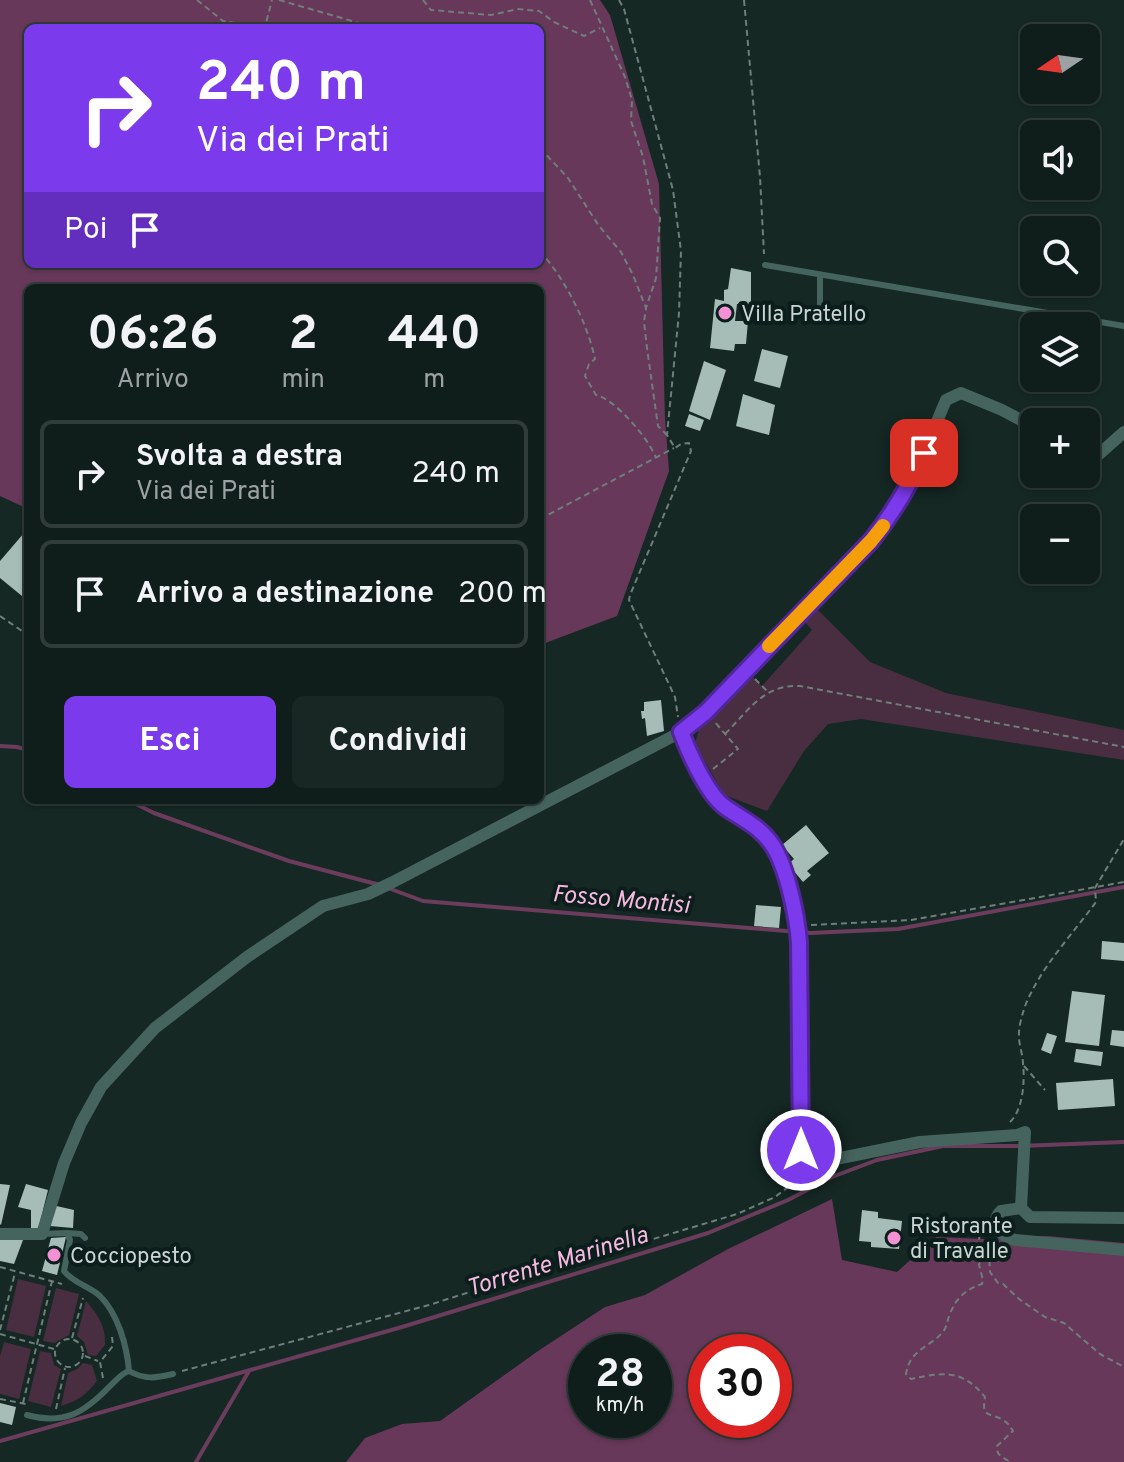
<!DOCTYPE html>
<html lang="it">
<head>
<meta charset="utf-8">
<style>
	body { margin:0; font-family:Overpass,sans-serif; background:#192724; color:#f1f3f6; height:100vh; display:flex; flex-direction:column; font-size:30px; white-space:nowrap }
	* { box-sizing:border-box; margin:0 }
	p { font-size:26px; color:#9ca2a3 }
	.icon { flex:none; width:44px; height:44px; fill:none; stroke:currentColor; stroke-width:2; stroke-linecap:round; stroke-linejoin:round }
	.map { position:relative; flex:1; overflow:hidden }
	.panel { position:absolute; left:24px; top:284px; width:520px; height:520px; display:flex; flex-direction:column; background:#101e1b; border-radius:12px; box-shadow:0 2px 6px #0004,0 0 0 2px #303c3a }
	.panel>* { flex:none }
	.guide { position:absolute; left:24px; top:24px; width:520px; height:244px; border-radius:12px; box-shadow:0 2px 6px #0004,0 0 0 2px #303c3a; background:#7c3aed; color:#fff; overflow:hidden }
	.needle { width:52px; rotate:257deg }
	.controls { position:absolute; left:1020px; top:24px; display:grid; gap:16px }
	.controls a { display:grid; place-items:center; width:80px; height:80px; border-radius:12px; background:#101e1b; box-shadow:0 2px 6px #0004,0 0 0 2px #303c3a; font-size:40px }
	.speed { position:absolute; left:568px; top:1334px; display:flex; gap:16px; font-size:40px; font-weight:700; text-align:center }
	.speed>* { display:grid; place-content:center; width:104px; height:104px; border-radius:50%; background:#101e1b; box-shadow:0 2px 6px #0004,0 0 0 2px #303c3a; line-height:1 }
	.speed small { font-size:20px; font-weight:400 }
	.speed .limit { border:12px solid #d22; background:#fff; color:#111 }
	.pin { position:absolute; display:grid; place-items:center; width:68px; height:68px; color:#fff; margin:-34px; border-radius:16px; box-shadow:0 4px 12px #0006 }
	.me { position:absolute; width:88px; margin:-44px; rotate:0deg; stroke-linejoin:round; filter:drop-shadow(0 0 6px #0008) }
	.turn { display:flex; align-items:center; gap:28px; height:168px; padding:0 40px; font-size:36px }
	.turn .icon { width:104px; height:104px; stroke-width:2.5 }
	.turn b { display:block; font-size:56px; line-height:68px }
	.then { display:flex; align-items:center; height:76px; padding:0 40px; background:#0003; gap:16px; font-size:30px }
	.eta { display:flex; justify-content:space-evenly; align-items:center; height:136px; text-align:center }
	.eta b { font-size:48px; font-weight:700; line-height:56px }
	.action { display:flex; gap:16px; margin-top:auto; padding:16px 40px }
	.action a { flex:1; height:92px; border-radius:12px; background:#7c3aed; color:#fff; font-size:32px; font-weight:700; line-height:92px; text-align:center }
	.action a+a { background:#192724; color:#f1f3f6 }
	ul { padding:0; list-style:none }
	li { display:flex; align-items:center; gap:24px; height:108px; margin:0 16px 12px; padding:0 24px; border:4px solid #303c3a; border-radius:12px }
	li div { flex:1 }
	li b { display:block; font-size:30px }
	li em { font-style:normal }
	.map>svg:first-child { display:block }
	.green { fill:#492d40 }
	.forest { fill:#673859; fill-rule:evenodd }
	.lines { fill:none; stroke-linecap:round; stroke-linejoin:round }
	.stream { stroke:#6c3c5d; stroke-width:4 }
	.building { fill:#a6bcb7 }
	.path { stroke:#6f7e7b; stroke-width:2; stroke-dasharray:6 4; stroke-linecap:butt }
	.lane { stroke:#46645e; stroke-width:6 }
	.street { stroke:#46645e; stroke-width:12 }
	.route-casing { stroke:#51269a; stroke-width:20 }
	.route { stroke:#7c3aed; stroke-width:14 }
	.slow { stroke:#f59e0b; stroke-width:14 }
	.poi-dot { fill:#f491d4; stroke:#0c1e1b; stroke-width:3 }
	.labels { text-anchor:middle; stroke-width:8; stroke-linejoin:round; paint-order:stroke }
	.poi-label { font-size:22px; fill:#cad5d2; stroke:#0c1e1b; text-anchor:start }
	.water-label { font-size:24px; font-style:italic; fill:#f7b9e2; stroke:#0c1e1b }
</style>
</head>
<body>
<div class="map">
<svg width="1124" height="1462" viewBox="0 0 1124 1462">
	<rect width="100%" height="100%" fill="#152824"/>
	<g class="green">
		<path d="M 815,607 L 870,662 L 946,693 L 1124,730 L 1124,760 L 861,719 L 828,724 L 804,751 L 767,811 L 724,795 L 695,744 L 700,725 L 753,677 L 762,686 L 812,630 L 804,621 Z"/>
		<path d="M 18,1279 L 46,1286 L 34,1337 L 6,1330 Z"/>
		<path d="M 56,1288 L 79,1294 L 69,1335 L 54,1343 L 43,1341 Z"/>
		<path d="M 86,1301 C 98,1315 106,1326 105,1345 L 96,1356 L 88,1355 L 84,1342 L 77,1336 Z"/>
		<path d="M 4,1342 L 31,1349 L 19,1399 L 0,1394 L 0,1356 Z"/>
		<path d="M 40,1351 L 51,1353 L 54,1365 L 61,1369 L 51,1407 L 28,1401 Z"/>
		<path d="M 83,1363 L 92,1365 L 97,1381 C 86,1395 78,1401 61,1406 L 68,1373 L 77,1369 Z"/>
	</g>
	<g class="forest">
		<path d="M 0,0 L 600,0 L 610,15 L 659,184 L 665,419 L 669,471 L 617,616 L 540,645 L 540,288 L 28,288 L 28,509 L 0,496 ZM 28,28 L 540,28 L 540,264 L 28,264 Z"/>
		<path d="M 832,1199 L 842,1260 L 897,1272 L 936,1237 L 985,1239 L 1047,1236 L 1124,1243 L 1124,1462 L 346,1462 L 365,1438 L 402,1424 L 440,1421 L 538,1351 L 605,1307 L 645,1295 L 728,1249 ZM 586,1352 L 654,1352 L 654,1420 L 586,1420 ZM 706,1352 L 774,1352 L 774,1420 L 706,1420 Z"/>
	</g>
	<g class="lines">
		<g class="stream">
			<path d="M 0,746 L 17,747 L 28,750"/>
			<path d="M 128,800 L 154,813 L 289,861 L 380,885"/>
			<path d="M 388,888 L 423,901 L 810,933 L 898,929 L 1124,887"/>
			<path d="M 0,1441 L 402,1327 L 708,1233 L 788,1200 L 832,1177 L 877,1160 L 943,1146 L 1019,1146 L 1124,1142"/>
			<path d="M 196,1462 L 249,1371"/>
		</g>
	</g>
	<g class="building">
		<path d="M 731,268 L 751,272 L 751,305 L 737,304 L 735,321 L 748,321 L 746,344 L 735,344 L 734,351 L 710,348 L 715,299 L 724,301 L 724,290 L 728,289 Z"/>
		<path d="M 762,349 L 788,356 L 780,388 L 754,381 Z"/>
		<path d="M 704,361 L 726,370 L 710,420 L 689,411 Z"/>
		<path d="M 743,394 L 775,405 L 769,435 L 736,426 Z"/>
		<path d="M 689,414 L 704,420 L 700,431 L 685,426 Z"/>
		<path d="M 24,533 L 28,537 L 28,601 L 0,578 L 0,561 Z"/>
		<path d="M 661,700 L 664,731 L 647,736 L 645,718 L 642,719 L 641,711 L 644,711 L 644,702 Z"/>
		<path d="M 806,825 L 829,853 L 807,871 L 811,875 L 803,882 L 788,864 L 794,859 L 782,845 Z"/>
		<path d="M 756,905 L 781,907 L 779,928 L 754,926 Z"/>
		<path d="M 1102,941 L 1124,943 L 1124,961 L 1101,959 Z"/>
		<path d="M 1072,991 L 1105,995 L 1099,1046 L 1065,1042 Z"/>
		<path d="M 1112,1030 L 1124,1031 L 1124,1047 L 1110,1045 Z"/>
		<path d="M 1047,1033 L 1057,1036 L 1051,1054 L 1041,1050 Z"/>
		<path d="M 1076,1049 L 1103,1052 L 1101,1066 L 1074,1062 Z"/>
		<path d="M 1113,1079 L 1115,1106 L 1058,1110 L 1056,1083 Z"/>
		<path d="M 0,1184 L 10,1185 L 1,1225 L 0,1224 Z"/>
		<path d="M 26,1184 L 48,1190 L 38,1230 L 31,1230 L 31,1210 L 18,1207 Z"/>
		<path d="M 52,1205 L 74,1210 L 73,1228 L 50,1226 Z"/>
		<path d="M 862,1210 L 878,1212 L 878,1218 L 902,1221 L 899,1249 L 871,1247 L 871,1242 L 859,1241 Z"/>
		<path d="M 66,1237 L 57,1275 L 42,1271 L 51,1238 Z"/>
		<path d="M 0,1240 L 23,1240 L 14,1264 L 0,1261 Z"/>
		<path d="M 0,1403 L 16,1407 L 12,1425 L 0,1422 Z"/>
	</g>
	<g class="lines">
		<g class="path">
			<path d="M 197,0 L 223,21 L 249,25 L 257,28"/>
			<path d="M 279,0 L 359,23 L 369,28"/>
			<path d="M 423,0 L 431,10 L 491,15 L 518,9 L 539,11 L 554,22 L 584,36 L 600,28"/>
			<path d="M 590,0 L 625,77 L 632,100 L 631,121 L 643,157 L 652,204 L 660,218 L 656,278 L 646,308"/>
			<path d="M 619,0 L 624,9 L 673,190 L 681,251 L 679,313 L 667,435 L 675,448 L 681,444 L 689,443 L 691,451 L 630,595 L 629,600 L 675,697 L 678,717"/>
			<path d="M 744,0 L 760,177 L 764,254"/>
			<path d="M 259,27 L 266,23 L 272,0"/>
			<path d="M 540,148 L 568,178 L 599,226 L 621,252 L 633,275 L 646,308 L 644,322 L 647,348 L 658,426 L 667,435"/>
			<path d="M 540,251 C 565,279 587,322 595,359 L 589,364 L 585,376 L 596,395 C 615,399 649,439 656,458"/>
			<path d="M 540,519 L 674,448"/>
			<path d="M 0,616 L 28,635"/>
			<path d="M 755,679 L 767,691"/>
			<path d="M 725,734 C 749,710 764,684 800,686 L 1124,747"/>
			<path d="M 713,769 L 738,749 L 714,721"/>
			<path d="M 811,925 L 911,920 L 1124,882"/>
			<path d="M 1024,1066 L 1045,1090"/>
			<path d="M 1010,1122 C 1023,1110 1025,1081 1023,1064 C 1023,1054 1018,1043 1019,1033 C 1019,1026 1022,1016 1024,1009 C 1038,970 1072,935 1096,902 L 1095,888 L 1124,839"/>
			<path d="M 982,1224 C 980,1240 976,1237 983,1253 L 979,1265 L 983,1280 L 982,1284 C 966,1289 956,1298 950,1314 C 947,1320 947,1327 943,1332 C 929,1348 910,1349 906,1374 L 911,1379 C 944,1372 962,1369 985,1397 C 981,1419 990,1412 1003,1420 C 1008,1423 1010,1426 1013,1431 L 997,1446 C 996,1456 1003,1457 1010,1462"/>
			<path d="M 999,1246 L 994,1247 L 989,1254 L 990,1272 L 998,1283 L 1003,1284 L 1019,1299 L 1045,1317 L 1064,1323 L 1100,1354 L 1124,1367"/>
			<path d="M 0,1267 L 62,1284"/>
			<path d="M 0,1330 L 15,1273"/>
			<path d="M 0,1334 L 54,1349"/>
			<path d="M 72,1338 L 83,1298"/>
			<circle cx="69" cy="1353" r="14"/>
			<path d="M 85,1356 L 98,1361"/>
			<path d="M 182,1371 L 429,1305 L 542,1269 L 593,1257 L 737,1214 L 775,1197 L 791,1185 L 802,1170"/>
			<path d="M 103,1378 L 100,1362 L 113,1346 L 112,1337"/>
			<path d="M 0,1399 L 26,1404"/>
			<path d="M 23,1403 L 52,1281"/>
			<path d="M 56,1409 L 65,1368"/>
		</g>
		<g class="lane">
			<path d="M 765,265 L 1124,326"/>
			<path d="M 820,321 L 820,275"/>
			<path d="M 67,1233 L 81,1234 L 85,1238"/>
			<path d="M 42,1234 L 67,1233 L 70,1240 L 64,1271 C 73,1283 89,1286 100,1296 C 118,1314 127,1346 129,1371"/>
			<path d="M 129,1371 C 145,1380 156,1378 173,1374"/>
			<path d="M 27,1415 C 64,1425 84,1413 109,1387 C 116,1381 120,1374 129,1371"/>
		</g>
		<g class="street">
			<path d="M 1086,452 L 1097,456 L 1124,432"/>
			<path d="M 681,732 L 702,777 L 722,805 L 757,828 L 773,846 L 783,867 L 798,925 L 799,942 L 801,1150 L 807,1160 L 816,1163 L 920,1142 L 1017,1135 L 1025,1132 L 1021,1208"/>
			<path d="M 1124,1218 L 1030,1217 L 1021,1208 L 1001,1211 C 988,1224 1001,1236 1015,1240 L 1124,1250"/>
			<path d="M 0,1234 L 42,1234 L 64,1163 L 81,1123 L 101,1087 L 155,1028 L 247,957 L 323,906 L 368,894 L 391,883 L 681,732 L 706,712 L 871,541 L 893,514 L 915,474 L 946,400 L 961,393 L 1002,410 L 1034,427"/>
		</g>
	</g>
	<g class="lines">
		<g class="route-casing">
			<path id="route" d="M 801,1150 L 799,942 C 797,916 787,868 773,846 C 761,827 742,819 725,807 C 707,794 689,753 681,732 L 706,712 L 871,541 C 893,513 910,485 924,453"/>
		</g>
		<use href="#route" class="route"/>
		<path class="slow" d="M 769,646 L 871,541 L 883,526"/>
	</g>
	<g class="poi-dot">
		<circle cx="725" cy="313" r="8"/>
		<circle cx="894" cy="1238" r="8"/>
		<circle cx="54" cy="1255" r="8"/>
	</g>
	<g class="labels">
		<g class="poi-label">
			<text x="741" y="321">Villa Pratello</text>
			<text x="910" y="1233">Ristorante<tspan x="910" dy="25">di Travalle</tspan></text>
			<text x="70" y="1263">Cocciopesto</text>
		</g>
		<g class="water-label">
			<text transform="translate(621 899) rotate(5)" y="8">Fosso Montisi</text>
			<text transform="translate(557 1261) rotate(-17)" y="8">Torrente Marinella</text>
		</g>
	</g>
</svg>
<div class="controls">
<a><svg class="needle" viewBox="-14 -14 28 28"><path d="M0-13l5 13h-10z" fill="#e53935"/><path d="M0 13l5-13h-10z" fill="#9ca2a3"/></svg></a>
<a><svg class="icon" aria-label="sound" viewBox="0 0 24 24"><path d="M4 9h4l5-4v14l-5-4H4zM17 9q2 3 0 6"/></svg></a>
<a><svg class="icon" aria-label="search" viewBox="0 0 24 24"><circle cx="10" cy="10" r="6"/><path d="M15 15l6 6"/></svg></a>
<a><svg class="icon" aria-label="layers" viewBox="0 0 24 24"><path d="M12 4l9 5-9 5-9-5zM3 14l9 5 9-5"/></svg></a>
<a>+</a>
<a>−</a>
</div>
<div class="speed"><div>28<small>km/h</small></div><div class="limit">30</div></div>
<div class="pin" style="left:924px;top:453px;background:#d93025"><svg class="icon" aria-label="arrive" viewBox="0 0 24 24"><path d="M6 21V4h12l-3 4 3 4H6"/></svg></div>
<svg class="me" style="left:801px;top:1150px" viewBox="-20 -20 40 40"><circle r="17" fill="#7c3aed" stroke="#fff" stroke-width="3"/><path d="M0-11L8 9 0 5-8 9z" fill="#fff"/></svg>
<div class="guide">
<div class="turn"><svg class="icon" aria-label="right" viewBox="0 0 24 24"><path d="M7 20v-9h11M14 6l5 5-5 5"/></svg><div><b>240 m</b>Via dei Prati</div></div>
<div class="then">Poi<svg class="icon" aria-label="arrive" viewBox="0 0 24 24"><path d="M6 21V4h12l-3 4 3 4H6"/></svg></div>
</div>
<section class="panel">
<div class="eta">
<div><b>06:26</b><p>Arrivo</p></div>
<div><b>2</b><p>min</p></div>
<div><b>440</b><p>m</p></div>
</div>
<ul>
<li><svg class="icon" aria-label="right" viewBox="0 0 24 24"><path d="M7 20v-9h11M14 6l5 5-5 5"/></svg><div><b>Svolta a destra</b><p>Via dei Prati</p></div><em>240 m</em></li>
<li><svg class="icon" aria-label="arrive" viewBox="0 0 24 24"><path d="M6 21V4h12l-3 4 3 4H6"/></svg><div><b>Arrivo a destinazione</b></div><em>200 m</em></li>
</ul>
<div class="action"><a>Esci</a><a>Condividi</a></div>
</section>
</div>
</body>
</html>
